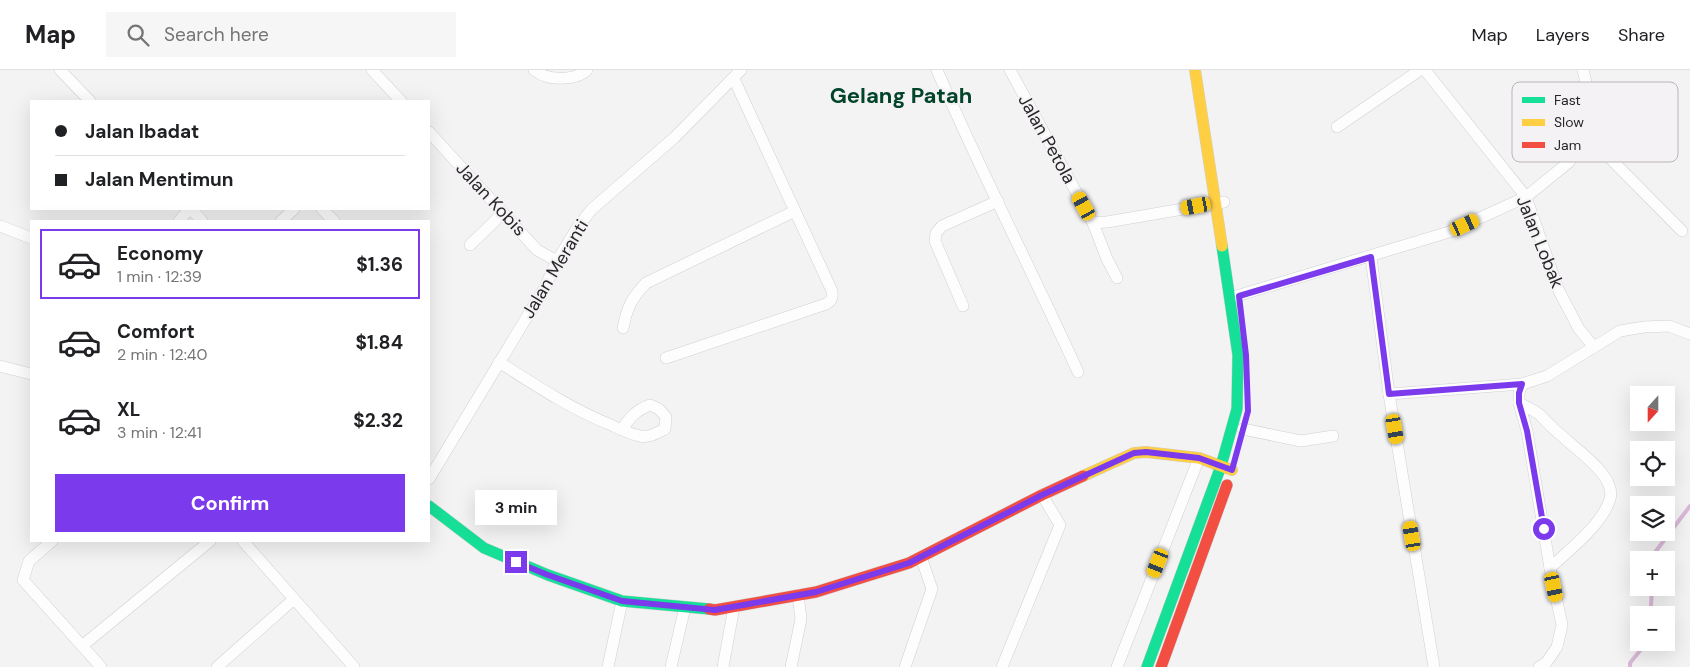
<!DOCTYPE html>
<html lang="en">
<head>
<meta charset="utf-8">
<style>
	body { margin:0; font-family:"DM Sans",sans-serif; background:#f6f6f6; color:#202124; height:100vh; display:flex; flex-direction:column; font-size:19px; white-space:nowrap }
	* { box-sizing:border-box; margin:0 }
	p { font-size:16px; color:#757577 }
	.icon { flex:none; width:28px; height:28px; fill:none; stroke:currentColor; stroke-width:2; stroke-linecap:round; stroke-linejoin:round }
	.map { position:relative; flex:1; overflow:hidden }
	.drawer { position:absolute; left:30px; top:150px; width:400px; height:322px; display:flex; flex-direction:column; background:#fff; border-radius:0px; box-shadow:0 5px 20px #0002 }
	.drawer>* { flex:none }
	.banner { position:absolute; left:30px; top:30px; width:400px; height:110px; border-radius:0px; box-shadow:0 5px 20px #0002; display:grid; align-content:center; height:110px; padding:0 25px; background:#fff }
	.needle { width:32px; rotate:201deg }
	.controls { position:absolute; left:1630px; top:316px; display:grid; gap:10px }
	.controls a { display:grid; place-items:center; width:45px; height:45px; border-radius:0px; background:#fff; box-shadow:0 5px 20px #0002; font-size:25px }
	.end { position:absolute; width:22px; height:22px; margin:-11px; border:6px solid #7c3aed; background:#fff; box-shadow:0 0 0 2px #fff }
	.from { border-radius:50% }
	.bubble { position:absolute; height:35px; border-radius:0px; background:#fff; box-shadow:0 5px 20px #0002; font-size:16px; font-weight:700; line-height:35px; text-align:center }
	.car { position:absolute; width:15px; height:30px; margin:-15px -8px; border-radius:6px; box-shadow:0 0 4px 1px #0007; background:linear-gradient(#f5c518 24%,#345 0 40%,#f5c518 0 76%,#345 0 86%,#f5c518 0) }
	.banner b { display:flex; align-items:center; gap:18px; height:48px; font-size:19px }
	.banner b+b { border-top:1px solid #e0e0e0 }
	.banner i { width:12px; height:12px; background:#202124 }
	ul { padding:9px 0 0; list-style:none }
	li { display:flex; align-items:center; gap:15px; height:70px; margin:0 10px 8px; padding:0 15px; border:2px solid transparent; border-radius:0px }
	li div { flex:1 }
	li b { display:block; font-size:19px }
	li em { font-style:normal; font-weight:700 }
	li.selected { border-color:#7c3aed }
	li>.icon { width:45px; height:45px; stroke-width:1.5 }
	.primary-button { display:flex; gap:10px; margin-top:auto; padding:10px 25px }
	.primary-button a { flex:1; height:58px; border-radius:0px; background:#7c3aed; color:#fff; font-size:20px; font-weight:700; line-height:58px; text-align:center }
	header { display:flex; align-items:center; gap:30px; box-sizing:border-box; height:70px; padding:0 25px; background:#fff; border-bottom:1px solid #e0e0e0 }
	header strong { font-size:24px }
	nav { display:flex; gap:28px; margin-inline-start:auto; font-size:18px }
	.search { width:350px; height:45px; background:#f6f6f6; display:flex; align-items:center; gap:12px; box-sizing:border-box; padding:0 18px; border-radius:0px; color:#757577; font-size:19px }
	.map>svg:first-child { display:block }
	.lines { fill:none; stroke-linecap:round; stroke-linejoin:round }
	.stream { stroke:#d9b9d7; stroke-width:4 }
	.street-casing { stroke:#d1d0d1; stroke-width:12 }
	.fast-casing { stroke:#d1d0d1; stroke-width:12 }
	.slow-casing { stroke:#d1d0d1; stroke-width:12 }
	.jam-casing { stroke:#d1d0d1; stroke-width:12 }
	.street { stroke:#fdfdfd; stroke-width:11 }
	.fast { stroke:#16e098; stroke-width:11 }
	.slow { stroke:#ffcf43; stroke-width:11 }
	.jam { stroke:#f24e42; stroke-width:11 }
	.route { stroke:#7c3aed; stroke-width:6 }
	.labels { text-anchor:middle; dominant-baseline:central; stroke-width:4; stroke-linejoin:round; paint-order:stroke }
	.street-label { font-size:18px; fill:#282728; stroke:#f5f2f5 }
	.district-label { font-size:22px; font-weight:bold; fill:#004529; stroke:#f5f2f5 }
	.key { fill:#f5f2f5; stroke:#b8b5b8; stroke-width:1 }
	.key-label { font-size:14px; fill:#282728 }
</style>
</head>
<body>
<header>
<strong>Map</strong>
<div class="search"><svg class="icon" aria-label="search" viewBox="0 0 24 24"><circle cx="10" cy="10" r="6"/><path d="M15 15l6 6"/></svg>Search here</div>
<nav><a>Map</a><a>Layers</a><a>Share</a></nav>
</header>
<div class="map">
<svg width="1690" height="597" viewBox="0 0 1690 597">
	<rect width="100%" height="100%" fill="#f4f3f4"/>
	<g class="lines">
		<!-- stream -->
		<g class="stream">
			<path d="M1655 490 1656 481 1690 436"/>
			<path d="M1652 518 1651 536 1654 545"/>
			<path d="M1630 597V593L1647 572"/>
		</g>
		<defs>
			<g id="street">
				<path d="M60 0 90 31"/>
				<path d="M372 0 401 31"/>
				<path d="M534 0C538 2 541 5 545 6 557 10 578 9 587 0"/>
				<path d="M937 0C981 102 1032 201 1078 302"/>
				<path d="M1010 0 1093 153 1107 189 1117 208"/>
				<path d="M1425 0 1526 127 1558 219 1579 259 1594 277"/>
				<path d="M1337 57 1420 0"/>
				<path d="M429 62 537 180 557 191"/>
				<path d="M1586 64 1682 161"/>
				<path d="M191 139 202 151"/>
				<path d="M322 139 334 151"/>
				<path d="M179 151 189 139"/>
				<path d="M281 151 294 139"/>
				<path d="M1093 153 1107 152 1224 132"/>
				<path d="M0 156 31 168"/>
				<path d="M470 175 503 143"/>
				<path d="M1371 187 1389 324 1434 597"/>
				<path d="M1230 228 1449 162 1526 127 1569 92 1586 64 1591 34 1583 0"/>
				<path d="M963 236 935 171 936 163 942 156 998 131"/>
				<path d="M623 258C627 237 632 228 646 213L795 141"/>
				<path d="M666 288 826 234C832 231 833 227 832 221L734 9"/>
				<path d="M499 292C535 315 571 339 611 355 620 359 630 364 640 366 649 368 657 363 665 359L666 347 659 339 650 335C636 340 629 348 622 360"/>
				<path d="M0 296 31 304"/>
				<path d="M1522 314 1519 323V333L1527 361 1550 498 1562 555 1557 577 1546 593 1539 597"/>
				<path d="M1389 324 1522 314 1547 306 1620 261 1644 257 1669 256 1690 264"/>
				<path d="M1519 333C1525 336 1533 340 1539 344 1546 351 1553 359 1561 365 1575 379 1617 406 1610 429 1602 455 1570 479 1550 498"/>
				<path d="M1243 359 1301 371 1333 366"/>
				<path d="M429 409 545 217 557 191 577 158 592 139 674 68 741 0"/>
				<path d="M52 471 29 491 23 510 101 597"/>
				<path d="M243 471 354 597"/>
				<path d="M82 576 210 471"/>
				<path d="M217 597 294 529"/>
				<path d="M608 597 622 531"/>
				<path d="M671 597 685 537"/>
				<path d="M723 597 734 537"/>
				<path d="M791 597 801 549 798 525"/>
				<path d="M905 597 932 519 921 487"/>
				<path d="M1002 597 1060 455 1042 425"/>
				<path d="M1117 597 1199 388"/>
			</g>
			<g id="fast">
				<path d="M429 436 484 478 548 505 622 531 709 539"/>
				<path d="M1147 597 1221 396 1237 339 1238 285 1222 176"/>
			</g>
			<g id="slow">
				<path d="M1195 0 1222 176"/>
				<path d="M1083 406 1134 383 1146 382 1199 388 1232 400"/>
			</g>
			<g id="jam">
				<path d="M709 539 715 540 816 522 909 493 1042 425 1083 406"/>
				<path d="M1161 597 1227 415"/>
			</g>
		</defs>
		<!-- street casing -->
		<use href="#street" class="street-casing"/>
		<!-- fast casing -->
		<use href="#fast" class="fast-casing"/>
		<!-- slow casing -->
		<use href="#slow" class="slow-casing"/>
		<!-- jam casing -->
		<use href="#jam" class="jam-casing"/>
		<!-- street -->
		<use href="#street" class="street"/>
		<!-- fast -->
		<use href="#fast" class="fast"/>
		<!-- slow -->
		<use href="#slow" class="slow"/>
		<!-- jam -->
		<use href="#jam" class="jam"/>
	</g>
	<g class="lines">
		<!-- route -->
		<path class="route" d="M516 492 548 505 622 531 715 540 816 522 909 493 1042 425 1134 383 1146 382 1199 388 1232 400 1248 341 1246 285 1239 226 1371 187 1389 324 1522 314 1519 323V333L1527 361 1544 459"/>
	</g>
	<g class="labels">
		<!-- street labels -->
		<g class="street-label">
			<text transform="translate(1047 69) rotate(61)">Jalan Petola</text>
			<text transform="translate(491 129) rotate(47)">Jalan Kobis</text>
			<text transform="translate(1540 172) rotate(68)">Jalan Lobak</text>
			<text transform="translate(555 199) rotate(-59)">Jalan Meranti</text>
		</g>
		<!-- district labels -->
		<g class="district-label">
			<text x="901" y="25">Gelang Patah</text>
		</g>
	</g>
	<!-- legend -->
	<rect x="1512" y="12" width="166" height="80" rx="8" class="key"/>
	<rect x="1522" y="27" width="23" height="6" fill="#16e098"/>
	<rect x="1522" y="49" width="23" height="7" fill="#ffcf43"/>
	<rect x="1522" y="72" width="23" height="6" fill="#f24e42"/>
	<g class="key-label">
		<text x="1554" y="35">Fast</text>
		<text x="1554" y="57">Slow</text>
		<text x="1554" y="80">Jam</text>
	</g>
</svg>
<div class="controls">
<a><svg class="needle" viewBox="-14 -14 28 28"><path d="M0-13l5 13h-10z" fill="#e53935"/><path d="M0 13l5-13h-10z" fill="#757577"/></svg></a>
<a><svg class="icon" aria-label="locate" viewBox="0 0 24 24"><circle cx="12" cy="12" r="6"/><path d="M12 2v4M12 18v4M2 12h4M18 12h4"/></svg></a>
<a><svg class="icon" aria-label="layers" viewBox="0 0 24 24"><path d="M12 4l9 5-9 5-9-5zM3 14l9 5 9-5"/></svg></a>
<a>+</a>
<a>−</a>
</div>
<i class="end from" style="left:1544px;top:459px"></i>
<i class="end" style="left:516px;top:492px"></i>
<div class="bubble" style="left:475px;top:420px;width:82px">3 min</div>
<i class="car" style="left:1084px;top:136px;rotate:331deg"></i>
<i class="car" style="left:1196px;top:136px;rotate:260deg"></i>
<i class="car" style="left:1465px;top:155px;rotate:65deg"></i>
<i class="car" style="left:1395px;top:359px;rotate:170deg"></i>
<i class="car" style="left:1412px;top:466px;rotate:350deg"></i>
<i class="car" style="left:1158px;top:493px;rotate:202deg"></i>
<i class="car" style="left:1554px;top:517px;rotate:168deg"></i>
<div class="banner">
<b><i class="from"></i>Jalan Ibadat</b>
<b><i></i>Jalan Mentimun</b>
</div>
<section class="drawer">
<ul>
<li class="selected"><svg class="icon" aria-label="car" viewBox="0 0 24 24"><path d="M5 17H2v-5l4-1 3-4h7l3 4 3 1v5h-3M9 17h6M6 11h13"/><circle cx="7" cy="17" r="2"/><circle cx="17" cy="17" r="2"/></svg><div><b>Economy</b><p>1 min · 12:39</p></div><em>$1.36</em></li>
<li><svg class="icon" aria-label="car" viewBox="0 0 24 24"><path d="M5 17H2v-5l4-1 3-4h7l3 4 3 1v5h-3M9 17h6M6 11h13"/><circle cx="7" cy="17" r="2"/><circle cx="17" cy="17" r="2"/></svg><div><b>Comfort</b><p>2 min · 12:40</p></div><em>$1.84</em></li>
<li><svg class="icon" aria-label="car" viewBox="0 0 24 24"><path d="M5 17H2v-5l4-1 3-4h7l3 4 3 1v5h-3M9 17h6M6 11h13"/><circle cx="7" cy="17" r="2"/><circle cx="17" cy="17" r="2"/></svg><div><b>XL</b><p>3 min · 12:41</p></div><em>$2.32</em></li>
</ul>
<div class="primary-button"><a>Confirm</a></div>
</section>
</div>
</body>
</html>
